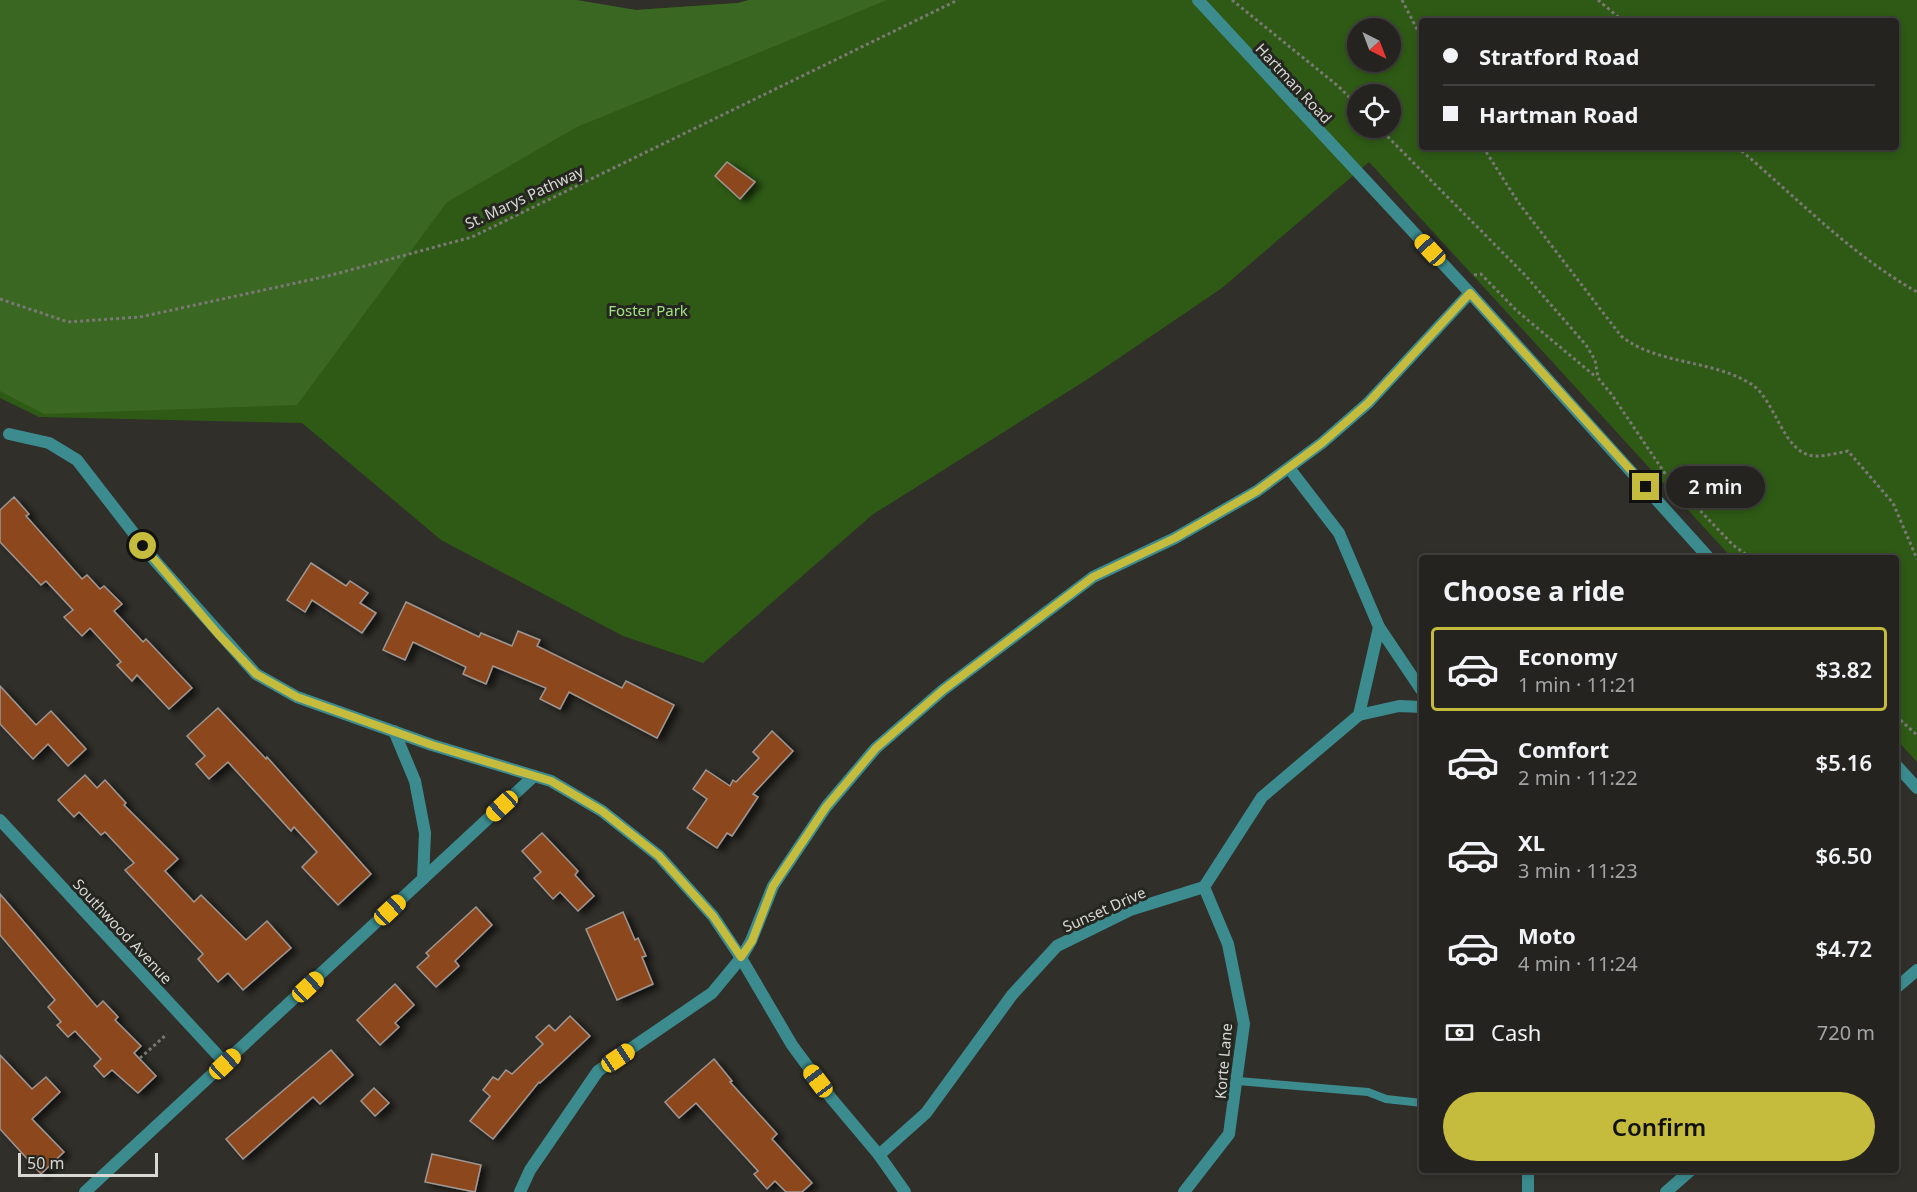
<!DOCTYPE html>
<html lang="en">
<head>
<meta charset="utf-8">
<style>
	body { margin:0; font-family:"Noto Sans",sans-serif; background:#302f2d; color:#f1f3f6; height:100vh; display:flex; flex-direction:column; font-size:22px; white-space:nowrap }
	* { box-sizing:border-box; margin:0 }
	p { font-size:20px; color:#a3a4a5 }
	.icon { flex:none; width:33px; height:33px; fill:none; stroke:currentColor; stroke-width:2; stroke-linecap:round; stroke-linejoin:round }
	.map { position:relative; flex:1; overflow:hidden }
	.panel { position:absolute; left:1419px; top:555px; width:480px; height:618px; display:flex; flex-direction:column; background:#242320; border-radius:6px; box-shadow:0 3px 9px #0003,0 0 0 2px #41403e }
	.panel>* { flex:none }
	.hud { position:absolute; left:1419px; top:18px; width:480px; height:132px; border-radius:6px; box-shadow:0 3px 9px #0003,0 0 0 2px #41403e; display:grid; align-content:center; height:132px; padding:0 24px; background:#242320 }
	.needle { width:39px; rotate:138deg }
	.controls { position:absolute; left:1347px; top:18px; display:grid; gap:12px }
	.controls a { display:grid; place-items:center; width:54px; height:54px; border-radius:50%; background:#242320; box-shadow:0 3px 9px #0003,0 0 0 2px #41403e; font-size:30px }
	.scale { position:absolute; left:18px; bottom:15px; width:140px; box-sizing:border-box; padding-left:6px; border:3px solid #d8d8d5; border-top:0; font-size:16px; line-height:21px; white-space:nowrap; color:#d8d8d5; -webkit-text-stroke:4px #262621; paint-order:stroke }
	.end { position:absolute; width:27px; height:27px; margin:-14px; border:8px solid #c5bc3d; background:#111; box-shadow:0 0 0 3px #111 }
	.from { border-radius:50% }
	.bubble { position:absolute; height:42px; border-radius:21px; background:#242320; box-shadow:0 3px 9px #0003,0 0 0 2px #41403e; font-size:20px; font-weight:600; line-height:42px; text-align:center }
	.car { position:absolute; width:18px; height:36px; margin:-18px -9px; border-radius:8px; box-shadow:0 0 4px 2px #0007; background:linear-gradient(#f5c518 24%,#345 0 40%,#f5c518 0 76%,#345 0 86%,#f5c518 0) }
	.hud b { display:flex; align-items:center; gap:21px; height:57px; font-size:22px }
	.hud b+b { border-top:2px solid #41403e }
	.hud i { width:15px; height:15px; background:#f1f3f6 }
	ul { padding:0; list-style:none }
	li { display:flex; align-items:center; gap:18px; height:84px; margin:0 12px 9px; padding:0 12px; border:3px solid transparent; border-radius:6px }
	li div { flex:1 }
	li b { display:block; font-size:22px }
	li em { font-style:normal; font-weight:600 }
	li.on { border-color:#c5bc3d }
	li>.icon { width:54px; height:54px; stroke-width:1.5 }
	h2 { padding:0 24px; font-size:27px; line-height:72px }
	.pay { display:flex; align-items:center; gap:15px; height:66px; padding:0 24px; font-size:22px }
	.pay p { margin-inline-start:auto }
	.button { display:flex; gap:12px; margin-top:auto; padding:12px 24px }
	.button a { flex:1; height:69px; border-radius:36px; background:#c5bc3d; color:#111; font-size:24px; font-weight:600; line-height:69px; text-align:center }
	.map>svg:first-child { display:block }
	.green { fill:#2e5a15; fill-rule:evenodd }
	.forest { fill:#3a6721 }
	.building { fill:#8d461a; stroke:#9e9794; stroke-width:1.5; filter:url(#shadow) }
	.lines { fill:none; stroke-linecap:round; stroke-linejoin:round }
	.path { stroke:#7a7975; stroke-width:3; stroke-dasharray:3 3; stroke-linecap:butt }
	.lane { stroke:#3c8c8f; stroke-width:8 }
	.street { stroke:#3c8c8f; stroke-width:12 }
	.route { stroke:#c5bc3d; stroke-width:8 }
	.labels { text-anchor:middle; dominant-baseline:central; stroke-width:6; stroke-linejoin:round; paint-order:stroke }
	.street-label { font-size:15px; fill:#d8d8d5; stroke:#262621 }
	.park-label { font-size:15px; fill:#a0e182; stroke:#262621 }
</style>
</head>
<body>
<div class="map">
<svg width="1917" height="1192" viewBox="0 0 1917 1192">
	<defs>
		<filter id="shadow"><feDropShadow dx="6" dy="3.5" stdDeviation="3" flood-color="#0009"/></filter>
	</defs>
	<rect width="100%" height="100%" fill="#302f2a"/>
	<!-- green -->
	<path class="green" d="M0 0H563L636 10 738 3 749 0H1917V762L1896 739V558H1732L1369 162 1222 288 1091 377 872 515 703 663 623 636 441 540 302 423 39 417 0 398ZM1422 21H1896V147H1422ZM1358 28H1390V62H1358ZM1358 94H1390V128H1358Z"/>
	<!-- forest -->
	<path class="forest" d="M0 0H577L636 10 738 3 749 0H887L577 127 447 202 297 405 44 414 0 391Z"/>
	<!-- building -->
	<g class="building">
		<path d="M727 162 755 182 740 199 715 176Z"/>
		<path d="M14 497 29 514 26 516 82 579 87 575 100 589 104 586 122 604 114 611 143 642 146 639 192 688 169 709 137 675 132 681 117 665 121 662 90 628 82 636 64 617 73 610 46 581 41 585 0 542V510Z"/>
		<path d="M311 563 346 586 350 581 368 593 360 603 376 613 362 633 312 600 305 612 287 600Z"/>
		<path d="M406 602 479 637 481 633 512 646 518 631 540 640 537 646 622 688 626 681 674 705 657 738 569 692 560 709 540 699 546 688 493 666 486 684 463 674 466 667 413 642 405 660 383 650Z"/>
		<path d="M0 686 36 725 51 711 86 749 68 766 48 744 33 759 0 724Z"/>
		<path d="M218 708 266 759 267 757 371 874 338 905 302 867 317 852 294 827 291 831 228 762 209 779 196 764 205 756 187 736Z"/>
		<path d="M772 731 793 751 753 794 758 797 732 836 727 833 717 848 687 828 707 799 693 789 706 770 730 786 733 780 736 782 759 758 753 752Z"/>
		<path d="M85 775 97 788 105 780 126 803 124 805 178 859 165 871 194 902 201 895 246 940 267 921 291 948 243 990 228 973 218 982 198 959 203 954 125 870 134 863 105 832 101 835 79 812 74 817 58 800Z"/>
		<path d="M542 833 578 871 575 875 594 896 578 911 560 892 553 899 534 878 541 872 522 851Z"/>
		<path d="M0 894 97 1007 103 1001 118 1017 115 1020 141 1046 134 1053 156 1076 138 1093 112 1070 104 1077 94 1066 101 1059 75 1031 68 1037 57 1025 61 1022 48 1007 55 1000 0 935Z"/>
		<path d="M476 907 492 925 455 961 459 966 436 987 417 967 429 956 426 953Z"/>
		<path d="M623 912 635 940 638 938 646 956 642 957 653 984 617 1000 586 929Z"/>
		<path d="M395 984 414 1005 395 1023 399 1027 380 1045 357 1020Z"/>
		<path d="M570 1016 590 1036 540 1083 539 1082 493 1139 470 1121 490 1096 483 1090 493 1077 498 1080 506 1070 512 1074 543 1044 536 1037 549 1025 555 1031Z"/>
		<path d="M331 1050 353 1075 320 1104 313 1097 243 1159 226 1139Z"/>
		<path d="M0 1055 32 1089 46 1077 60 1092 32 1119 64 1152 41 1174 0 1129Z"/>
		<path d="M714 1059 732 1081 730 1082 777 1134 772 1139 812 1183 802 1192H786L775 1181 767 1189 754 1174 758 1171 696 1103 679 1118 665 1102Z"/>
		<path d="M374 1088 389 1103 375 1116 361 1101Z"/>
		<path d="M432 1154 481 1165 475 1192 425 1182Z"/>
	</g>
	<g class="lines">
		<!-- path -->
		<g class="path">
			<path d="M1232 0 1338 86 1358 106"/>
			<path d="M1402 0 1422 39"/>
			<path d="M1598 0 1623 21"/>
			<path d="M1379 128 1525 275 1586 345 1595 360 1598 378 1612 395 1666 475 1733 545 1751 558"/>
			<path d="M1483 147 1518 202 1621 336C1657 365 1711 359 1751 384 1776 399 1783 456 1816 456 1826 456 1838 453 1848 451L1893 503 1917 559"/>
			<path d="M1737 147C1796 197 1850 254 1917 292"/>
			<path d="M1474 275 1481 274 1517 311 1596 377"/>
			<path d="M0 299 68 322 140 317 328 276 472 237 958 0"/>
			<path d="M1896 716 1917 735"/>
			<path d="M140 1058 167 1034"/>
		</g>
		<!-- lane -->
		<path class="lane" d="M1238 1081 1368 1092 1386 1099 1422 1103"/>
		<!-- street -->
		<g class="street">
			<path d="M1198 0 1470 293 1709 558"/>
			<path d="M9 434 49 443 77 460 156 562 256 674 297 697 432 745 551 781 602 811 659 856 713 916 741 958 792 1045 831 1098 879 1155 905 1192"/>
			<path d="M1289 468 1339 533 1379 627 1422 691"/>
			<path d="M1359 715 1399 706 1422 707"/>
			<path d="M394 731 415 781 425 833 423 879"/>
			<path d="M1896 765 1917 788"/>
			<path d="M0 820 225 1063"/>
			<path d="M1896 988 1917 970"/>
			<path d="M879 1155 926 1113 1012 995 1057 946 1130 910 1204 887 1262 797 1359 715 1379 627"/>
			<path d="M1528 1170V1192"/>
			<path d="M85 1192 534 776"/>
			<path d="M520 1192 530 1170 598 1071 712 993 741 958 751 941 773 886 826 807 876 748 943 690 1093 577 1175 538 1257 491 1322 443 1368 403 1470 293"/>
			<path d="M1184 1192 1229 1134 1244 1024 1228 944 1204 887"/>
			<path d="M1666 1192 1691 1170"/>
		</g>
	</g>
	<g class="lines">
		<!-- route -->
		<path class="route" d="M143 546 218 634 256 674 297 697 432 745 551 781 602 811 659 856 713 916 741 957 752 941 773 886 826 807 876 748 943 690 1093 577 1175 538 1257 491 1322 443 1368 403 1470 293 1646 487"/>
	</g>
	<g class="labels">
		<!-- street labels -->
		<g class="street-label">
			<text transform="translate(1294 83) rotate(47)">Hartman Road</text>
			<text transform="translate(524 197) rotate(-25)">St. Marys Pathway</text>
			<text transform="translate(1104 909) rotate(-24)">Sunset Drive</text>
			<text transform="translate(123 931) rotate(47)">Southwood Avenue</text>
			<text transform="translate(1223 1061) rotate(-85)">Korte Lane</text>
		</g>
		<!-- park labels -->
		<g class="park-label">
			<text x="648" y="310">Foster Park</text>
		</g>
	</g>
</svg>
<div class="controls">
<a><svg class="needle" viewBox="-14 -14 28 28"><path d="M0-13l5 13h-10z" fill="#e53935"/><path d="M0 13l5-13h-10z" fill="#a3a4a5"/></svg></a>
<a><svg class="icon" aria-label="locate" viewBox="0 0 24 24"><circle cx="12" cy="12" r="6"/><path d="M12 2v4M12 18v4M2 12h4M18 12h4"/></svg></a>
</div>
<div class="scale">50 m</div>
<i class="end from" style="left:143px;top:546px"></i>
<i class="end" style="left:1646px;top:487px"></i>
<div class="bubble" style="left:1666px;top:466px;width:99px">2 min</div>
<i class="car" style="left:1430px;top:250px;rotate:317deg"></i>
<i class="car" style="left:502px;top:806px;rotate:227deg"></i>
<i class="car" style="left:390px;top:910px;rotate:47deg"></i>
<i class="car" style="left:308px;top:987px;rotate:47deg"></i>
<i class="car" style="left:618px;top:1058px;rotate:56deg"></i>
<i class="car" style="left:225px;top:1064px;rotate:47deg"></i>
<i class="car" style="left:818px;top:1081px;rotate:323deg"></i>
<div class="hud">
<b><i class="from"></i>Stratford Road</b>
<b><i></i>Hartman Road</b>
</div>
<section class="panel">
<h2>Choose a ride</h2>
<ul>
<li class="on"><svg class="icon" aria-label="car" viewBox="0 0 24 24"><path d="M5 17H2v-5l4-1 3-4h7l3 4 3 1v5h-3M9 17h6M6 11h13"/><circle cx="7" cy="17" r="2"/><circle cx="17" cy="17" r="2"/></svg><div><b>Economy</b><p>1 min · 11:21</p></div><em>$3.82</em></li>
<li><svg class="icon" aria-label="car" viewBox="0 0 24 24"><path d="M5 17H2v-5l4-1 3-4h7l3 4 3 1v5h-3M9 17h6M6 11h13"/><circle cx="7" cy="17" r="2"/><circle cx="17" cy="17" r="2"/></svg><div><b>Comfort</b><p>2 min · 11:22</p></div><em>$5.16</em></li>
<li><svg class="icon" aria-label="car" viewBox="0 0 24 24"><path d="M5 17H2v-5l4-1 3-4h7l3 4 3 1v5h-3M9 17h6M6 11h13"/><circle cx="7" cy="17" r="2"/><circle cx="17" cy="17" r="2"/></svg><div><b>XL</b><p>3 min · 11:23</p></div><em>$6.50</em></li>
<li><svg class="icon" aria-label="car" viewBox="0 0 24 24"><path d="M5 17H2v-5l4-1 3-4h7l3 4 3 1v5h-3M9 17h6M6 11h13"/><circle cx="7" cy="17" r="2"/><circle cx="17" cy="17" r="2"/></svg><div><b>Moto</b><p>4 min · 11:24</p></div><em>$4.72</em></li>
</ul>
<div class="pay"><svg class="icon" aria-label="cash" viewBox="0 0 24 24"><path d="M3 7h18v10H3z"/><circle cx="12" cy="12" r="2"/></svg>Cash<p>720 m</p></div>
<div class="button"><a>Confirm</a></div>
</section>
</div>
</body>
</html>
